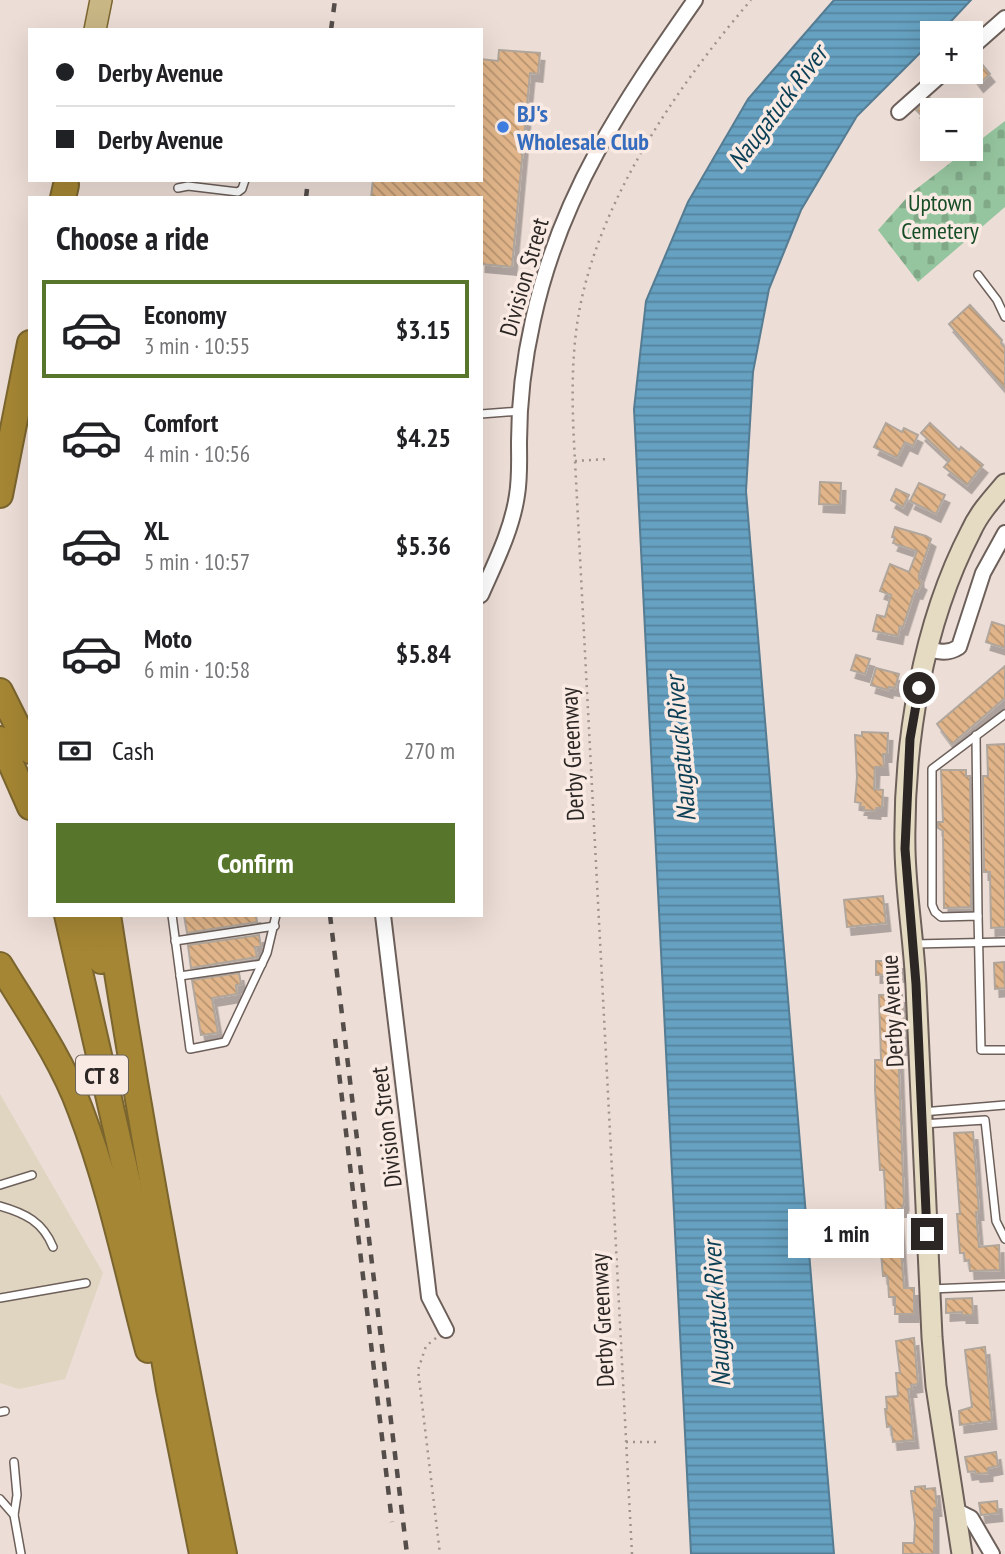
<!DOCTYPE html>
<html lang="en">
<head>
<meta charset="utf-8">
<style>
	body { margin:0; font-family:"PT Sans Narrow",sans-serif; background:#f2f2f2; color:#202124; height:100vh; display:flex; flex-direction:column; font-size:26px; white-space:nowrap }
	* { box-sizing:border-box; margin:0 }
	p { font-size:23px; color:#757577 }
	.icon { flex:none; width:38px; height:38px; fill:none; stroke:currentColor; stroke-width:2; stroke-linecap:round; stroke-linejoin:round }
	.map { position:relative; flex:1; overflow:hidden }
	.details { position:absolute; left:28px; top:196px; width:455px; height:721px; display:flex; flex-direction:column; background:#fff; border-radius:0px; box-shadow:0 7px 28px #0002 }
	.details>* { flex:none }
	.banner { position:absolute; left:28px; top:28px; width:455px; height:154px; border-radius:0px; box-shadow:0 7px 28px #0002; display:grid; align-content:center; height:154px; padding:0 28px; background:#fff }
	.tools { position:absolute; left:920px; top:21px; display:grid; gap:14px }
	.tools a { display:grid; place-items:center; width:63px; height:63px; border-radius:0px; background:#fff; box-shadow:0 7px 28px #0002; font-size:35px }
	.end { position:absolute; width:32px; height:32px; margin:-16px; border:9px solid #2c2724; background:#fff; box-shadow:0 0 0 4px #fff }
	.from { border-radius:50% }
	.bubble { position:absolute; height:49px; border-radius:0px; background:#fff; box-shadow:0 7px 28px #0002; font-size:23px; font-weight:600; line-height:49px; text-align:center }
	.banner b { display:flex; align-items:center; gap:24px; height:66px; font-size:26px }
	.banner b+b { border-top:2px solid #e0e0e0 }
	.banner i { width:18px; height:18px; background:#202124 }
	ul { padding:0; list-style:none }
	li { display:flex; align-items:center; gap:21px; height:98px; margin:0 14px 10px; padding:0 14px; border:4px solid transparent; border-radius:0px }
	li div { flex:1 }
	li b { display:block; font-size:26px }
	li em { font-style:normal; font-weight:600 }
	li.current { border-color:#57762c }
	li>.icon { width:63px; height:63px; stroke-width:1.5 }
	h2 { padding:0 28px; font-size:32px; line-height:84px }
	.pay { display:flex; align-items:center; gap:18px; height:77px; padding:0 28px; font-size:26px }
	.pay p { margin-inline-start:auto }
	.primary-button { display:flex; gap:14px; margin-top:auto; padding:14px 28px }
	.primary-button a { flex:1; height:80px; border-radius:0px; background:#57762c; color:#fff; font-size:28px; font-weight:600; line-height:80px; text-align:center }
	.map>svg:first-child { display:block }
	.industrial { fill:#e0d5c1 }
	.cemetery { fill:url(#cemetery-stones) }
	.water { fill:url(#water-rules); stroke:#557c92; stroke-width:2 }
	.building { fill:url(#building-back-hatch); stroke:#b0a69c; stroke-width:2; filter:url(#shadow) }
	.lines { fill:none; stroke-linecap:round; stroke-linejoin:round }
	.lane-casing { stroke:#6d605a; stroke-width:10 }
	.street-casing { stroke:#6d605a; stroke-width:18 }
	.secondary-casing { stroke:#6d605a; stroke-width:23 }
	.primary-casing { stroke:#7b652e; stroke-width:24 }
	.highway-casing { stroke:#7b652e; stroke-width:28 }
	.path { stroke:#9e938d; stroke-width:2.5; stroke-dasharray:2 5; stroke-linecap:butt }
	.lane { stroke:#fff; stroke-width:7 }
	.street { stroke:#fff; stroke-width:14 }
	.secondary { stroke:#e4dbc2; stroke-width:19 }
	.primary { stroke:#c9b685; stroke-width:21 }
	.highway { stroke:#a58634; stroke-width:24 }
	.rail { stroke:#544d49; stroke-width:4.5; stroke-dasharray:9 9; stroke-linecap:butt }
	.route { stroke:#2c2724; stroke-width:9 }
	.shop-dot { fill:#3f7fe0; stroke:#f9eae3; stroke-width:2.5 }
	.labels { text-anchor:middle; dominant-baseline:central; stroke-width:7; stroke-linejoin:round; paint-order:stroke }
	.shield { fill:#f9eae3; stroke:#6a625d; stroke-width:2 }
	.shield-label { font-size:23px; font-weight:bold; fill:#2c2724 }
	.shop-label { font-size:24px; font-weight:bold; fill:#366cbe; stroke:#f9eae3; text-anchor:start }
	.park-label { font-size:24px; fill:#164d26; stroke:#f9eae3 }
	.street-label { font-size:24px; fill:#2c2724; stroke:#f9eae3 }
	.water-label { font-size:26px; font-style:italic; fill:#0b3f55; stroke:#f9eae3 }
</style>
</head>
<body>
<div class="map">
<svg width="1005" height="1554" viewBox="0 0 1005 1554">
	<defs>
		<pattern id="cemetery-stones" width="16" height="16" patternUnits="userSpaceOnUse" patternTransform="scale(1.75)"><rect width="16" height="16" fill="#95c59e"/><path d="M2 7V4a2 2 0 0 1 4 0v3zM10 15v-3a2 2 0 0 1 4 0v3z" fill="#81a988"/></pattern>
		<pattern id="water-rules" width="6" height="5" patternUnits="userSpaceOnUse" patternTransform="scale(1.75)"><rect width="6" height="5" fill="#66a1c1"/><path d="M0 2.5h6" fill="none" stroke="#54839d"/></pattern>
		<pattern id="building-back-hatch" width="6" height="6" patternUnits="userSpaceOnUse" patternTransform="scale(1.75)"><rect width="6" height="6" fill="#e1b589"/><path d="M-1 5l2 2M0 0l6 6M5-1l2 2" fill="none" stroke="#b79370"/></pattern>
		<filter id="shadow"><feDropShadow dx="4.5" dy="8" stdDeviation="0" flood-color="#0004"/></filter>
	</defs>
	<rect width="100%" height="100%" fill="#ecddd6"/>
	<!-- industrial -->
	<path class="industrial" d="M0 1094 103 1273 65 1379 19 1389 0 1383Z"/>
	<!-- cemetery -->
	<path class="cemetery" d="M1005 121V207L918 282 878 230 911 193Z"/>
	<!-- water -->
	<path class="water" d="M834 0H971L940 33H933V40L857 116 801 210 769 289 753 372 746 491 834 1554H691L634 409 646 301 688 202 748 99Z"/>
	<!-- building -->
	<g class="building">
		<path d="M499 50 540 53 538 74 530 73 512 267 481 264V198H371L373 180H481V59L498 61Z"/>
		<path d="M981 63 990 74 979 84 970 72Z"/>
		<path d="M930 98 942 110H933V127L916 110Z"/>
		<path d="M970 305 1002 340 1001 343 1005 348V389L949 324Z"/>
		<path d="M886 423 902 432 904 428 918 435 913 446 905 442 897 458 874 447Z"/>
		<path d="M930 423 959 450 961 447 983 465 967 485 944 467 950 460 921 433Z"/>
		<path d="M820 482 841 483 840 505 819 504Z"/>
		<path d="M919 483 945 495 936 514 910 501Z"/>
		<path d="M896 489 909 495 903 507 891 500Z"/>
		<path d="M895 527 926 536 931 539 919 575V580L922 582 918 591 915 590 903 627 900 626 898 636 873 631 877 615 885 617 891 595 880 591 890 564 909 572 917 551 893 543 895 538 892 537Z"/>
		<path d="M992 622 1005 626V648L986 642Z"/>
		<path d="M856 655 870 659 865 674 851 670Z"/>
		<path d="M1005 666V698L952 744 937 724Z"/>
		<path d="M876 668 899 674 895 688 889 687 888 690 871 685Z"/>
		<path d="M862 732 888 733 887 754H883L884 767H875L874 789 883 790 882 808H876V811L864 810V807H860L861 803 855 802 857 777 855 735 862 736Z"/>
		<path d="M1005 744V927L991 928 990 872H984L983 776H988L987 745Z"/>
		<path d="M941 770H966V776H970L971 907 944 908 943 831 938 828V822H943Z"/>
		<path d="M883 896 886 923 847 927 844 900Z"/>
		<path d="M184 915H256L257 922 187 933Z"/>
		<path d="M259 935 261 947H255L257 957 191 968 188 945Z"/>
		<path d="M876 961H899V974L876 975Z"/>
		<path d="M1004 962 1005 988 995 989 994 963Z"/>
		<path d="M239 973 241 984 236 985 237 994 212 998 218 1033 201 1035 192 980Z"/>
		<path d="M879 995H902L905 1047H898L904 1202 902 1209H898L904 1288H914V1314H895V1297H889L888 1280 887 1276H883L879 1229H887L884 1170H880L875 1089V1060H881Z"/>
		<path d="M973 1132 979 1212H976L979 1247 999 1245 1000 1270 970 1271 969 1260 965 1261 964 1253H960L957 1214H960L954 1133Z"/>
		<path d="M972 1298 973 1315H962V1312L946 1313V1299Z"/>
		<path d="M914 1338 918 1384 911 1385 912 1389H908L914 1440 893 1442 891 1426 887 1427 885 1409H887L886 1397 898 1396 896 1373H900L896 1341Z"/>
		<path d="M985 1347 992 1421 960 1425 959 1411 972 1407 965 1350Z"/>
		<path d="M996 1452 998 1466 988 1468V1473L976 1474 975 1471 968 1472 965 1457Z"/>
		<path d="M925 1486V1489L935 1488 937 1508H934V1554H903V1543H914L915 1523 911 1491H915V1487Z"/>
		<path d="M997 1501 998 1513 981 1515 979 1503Z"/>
	</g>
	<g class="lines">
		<defs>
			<g id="lane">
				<path d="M178 188 188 186 238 192 242 189 245 180"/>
				<path d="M978 275 997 300 1005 317"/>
				<path d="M481 414 520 411"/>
				<path d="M1005 714 932 769V905L935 912 941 917 978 916 981 1050H1005"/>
				<path d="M976 735 978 916"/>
				<path d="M172 915 190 1049 225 1042 267 953 276 915"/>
				<path d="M175 941 275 926"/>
				<path d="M914 944 1005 942"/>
				<path d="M180 976 262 964"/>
				<path d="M922 1112 1005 1105"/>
				<path d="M922 1124 985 1120 996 1221 1005 1239"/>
				<path d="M0 1185 32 1175"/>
				<path d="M0 1206C25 1213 43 1222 53 1247"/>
				<path d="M930 1289 1005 1286"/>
				<path d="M0 1298 86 1283"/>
				<path d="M0 1412 5 1411"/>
				<path d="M14 1462 17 1495 14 1515 21 1554"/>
				<path d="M0 1499 14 1515"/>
			</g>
			<g id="street">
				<path d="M971 48 1005 18"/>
				<path d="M899 112 944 72"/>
				<path d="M481 595C495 563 512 530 517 495 520 477 519 460 519 442 519 401 524 360 533 320 560 195 623 103 695 0"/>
				<path d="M928 649C940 652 948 654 959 647L983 573 1005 533"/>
				<path d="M383 915 429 1297 446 1330"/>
				<path d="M957 1511 971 1518 992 1554"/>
			</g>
			<path id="secondary" d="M962 1554 936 1386 932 1337C926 1221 922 1104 916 987 914 941 906 896 905 850 903 745 922 625 971 531 979 513 993 498 1005 484"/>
			<path id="primary" d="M95 30 101 0"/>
			<g id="highway">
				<path d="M63 198 66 185"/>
				<path d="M0 495 30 343"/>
				<path d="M0 691 30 751"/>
				<path d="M0 739 30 807"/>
				<path d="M67 915 152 1287 169 1389 202 1554"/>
				<path d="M88 915 101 961"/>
				<path d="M108 915C141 1129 180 1342 224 1554"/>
				<path d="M0 965C28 1011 61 1058 80 1109 110 1187 127 1270 148 1350"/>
			</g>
		</defs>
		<!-- lane casing -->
		<use href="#lane" class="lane-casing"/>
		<!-- street casing -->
		<use href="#street" class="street-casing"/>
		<!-- secondary casing -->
		<use href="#secondary" class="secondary-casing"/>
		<!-- primary casing -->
		<use href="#primary" class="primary-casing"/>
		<!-- highway casing -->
		<use href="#highway" class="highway-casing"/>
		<!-- path -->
		<g class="path">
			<path d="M575 461 608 459"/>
			<path d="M436 1338 426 1346 418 1370 440 1554"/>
			<path d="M626 1442H659"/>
			<path d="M632 1554 575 461C572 409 570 354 581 302 604 193 679 84 751 0"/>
		</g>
		<!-- lane -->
		<use href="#lane" class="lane"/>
		<!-- street -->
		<use href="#street" class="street"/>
		<!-- secondary -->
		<use href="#secondary" class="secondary"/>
		<!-- primary -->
		<use href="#primary" class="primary"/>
		<!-- highway -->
		<use href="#highway" class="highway"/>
		<!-- rail -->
		<g class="rail">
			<path d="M331 30 335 0"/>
			<path d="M306 198 308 180"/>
			<path d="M330 915 407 1554"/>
			<path d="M335 1039 392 1522"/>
		</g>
	</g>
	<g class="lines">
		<!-- route -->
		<path class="route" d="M919 688 910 739 905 849 916 984 927 1234"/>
	</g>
	<!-- markers -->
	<circle class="shop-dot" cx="503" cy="127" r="7"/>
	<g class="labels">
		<!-- shield labels -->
		<rect class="shield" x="76" y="1055.5" width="52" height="39" rx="5"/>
		<g class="shield-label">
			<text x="102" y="1075">CT 8</text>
		</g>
		<!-- shop labels -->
		<g class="shop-label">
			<text x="517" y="113">BJ's<tspan x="517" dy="28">Wholesale Club</tspan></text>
		</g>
		<!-- park labels -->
		<g class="park-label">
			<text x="940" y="202">Uptown<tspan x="940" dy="28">Cemetery</tspan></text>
		</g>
		<!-- street labels -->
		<g class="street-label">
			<text transform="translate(524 277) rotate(-74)">Division Street</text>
			<text transform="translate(572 754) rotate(-93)">Derby Greenway</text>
			<text transform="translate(892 1011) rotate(-93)">Derby Avenue</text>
			<text transform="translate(386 1127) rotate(-97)">Division Street</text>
			<text transform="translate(602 1320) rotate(-93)">Derby Greenway</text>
		</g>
		<!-- water labels -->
		<g class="water-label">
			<text transform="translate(777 107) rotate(-53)">Naugatuck River</text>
			<text transform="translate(680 749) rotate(-95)">Naugatuck River</text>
			<text transform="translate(716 1314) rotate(-94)">Naugatuck River</text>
		</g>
	</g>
</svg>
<div class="tools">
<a>+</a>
<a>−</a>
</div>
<i class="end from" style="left:919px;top:688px"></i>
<i class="end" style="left:927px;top:1234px"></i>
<div class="bubble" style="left:788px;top:1209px;width:116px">1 min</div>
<div class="banner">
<b><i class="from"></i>Derby Avenue</b>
<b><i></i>Derby Avenue</b>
</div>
<section class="details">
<h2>Choose a ride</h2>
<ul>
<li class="current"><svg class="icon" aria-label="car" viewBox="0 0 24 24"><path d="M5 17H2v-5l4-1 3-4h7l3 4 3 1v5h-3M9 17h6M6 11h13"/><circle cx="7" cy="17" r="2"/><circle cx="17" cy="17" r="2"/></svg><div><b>Economy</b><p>3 min · 10:55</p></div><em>$3.15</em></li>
<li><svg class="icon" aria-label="car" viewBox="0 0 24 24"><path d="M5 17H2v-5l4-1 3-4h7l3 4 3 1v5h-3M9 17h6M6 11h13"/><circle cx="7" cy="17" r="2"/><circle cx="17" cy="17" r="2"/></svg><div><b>Comfort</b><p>4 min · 10:56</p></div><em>$4.25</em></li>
<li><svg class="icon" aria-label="car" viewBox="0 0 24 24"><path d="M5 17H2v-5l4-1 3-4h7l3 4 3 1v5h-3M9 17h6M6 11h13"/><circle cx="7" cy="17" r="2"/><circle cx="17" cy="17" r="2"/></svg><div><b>XL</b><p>5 min · 10:57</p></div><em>$5.36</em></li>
<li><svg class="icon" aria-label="car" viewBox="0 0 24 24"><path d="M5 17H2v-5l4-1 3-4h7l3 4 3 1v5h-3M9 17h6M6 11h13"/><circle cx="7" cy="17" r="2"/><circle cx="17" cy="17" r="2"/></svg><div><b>Moto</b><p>6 min · 10:58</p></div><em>$5.84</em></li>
</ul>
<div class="pay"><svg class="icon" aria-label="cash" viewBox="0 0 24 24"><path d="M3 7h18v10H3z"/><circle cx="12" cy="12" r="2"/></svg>Cash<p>270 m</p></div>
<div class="primary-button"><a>Confirm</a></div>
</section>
</div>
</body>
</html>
